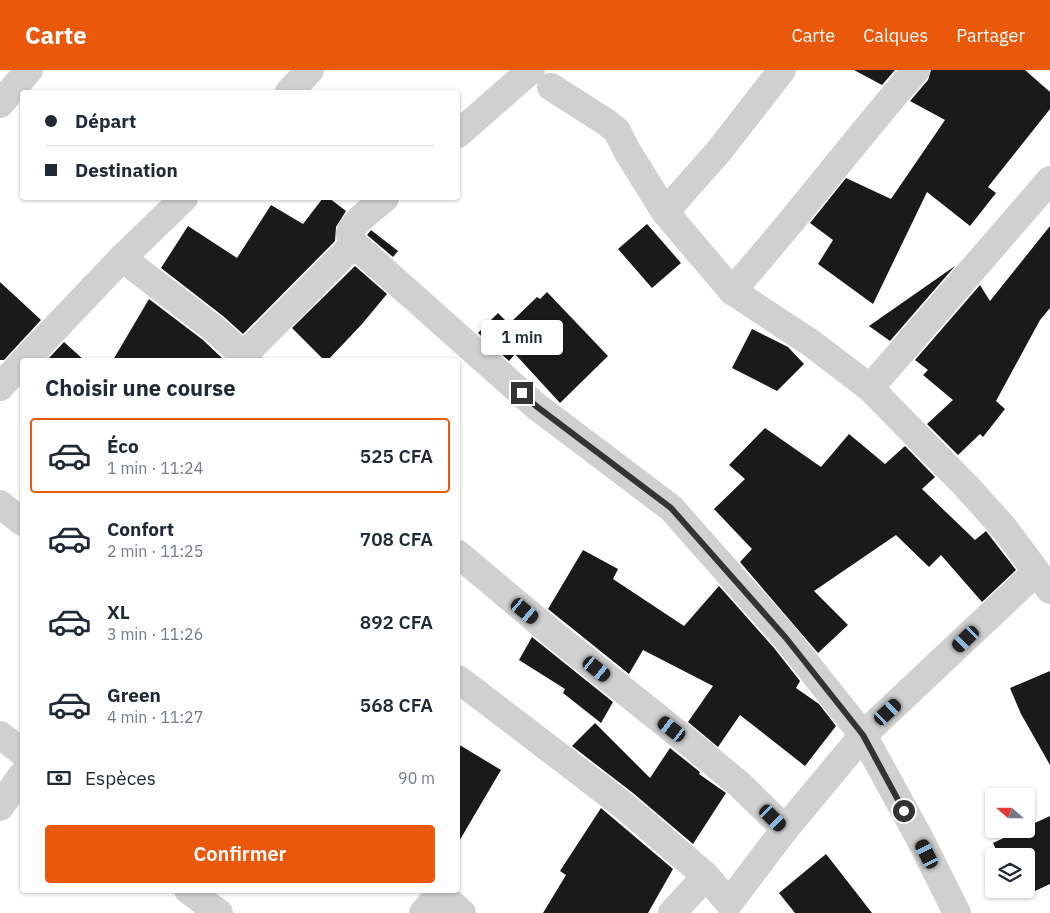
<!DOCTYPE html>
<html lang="fr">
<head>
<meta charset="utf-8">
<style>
	body { margin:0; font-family:"IBM Plex Sans",sans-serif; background:#f6f6f7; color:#1f2937; height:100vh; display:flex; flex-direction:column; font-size:19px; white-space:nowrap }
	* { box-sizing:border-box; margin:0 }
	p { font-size:16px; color:#747a83 }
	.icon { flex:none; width:28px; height:28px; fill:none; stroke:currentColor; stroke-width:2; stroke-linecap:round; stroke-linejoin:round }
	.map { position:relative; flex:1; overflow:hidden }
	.side { position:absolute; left:20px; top:288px; width:440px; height:535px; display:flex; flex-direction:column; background:#fff; border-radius:5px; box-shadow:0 1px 4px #0004 }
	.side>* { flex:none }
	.hud { position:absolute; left:20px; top:20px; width:440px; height:110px; border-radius:5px; box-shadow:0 1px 4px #0004; display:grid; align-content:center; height:110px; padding:0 25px; background:#fff }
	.needle { width:32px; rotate:291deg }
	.tools { position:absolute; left:985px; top:718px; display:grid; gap:10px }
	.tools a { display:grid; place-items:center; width:50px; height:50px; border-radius:5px; background:#fff; box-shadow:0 1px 4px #0004; font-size:25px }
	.end { position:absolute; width:22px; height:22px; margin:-11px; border:6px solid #333; background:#fff; box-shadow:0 0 0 2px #fff }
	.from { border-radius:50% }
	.bubble { position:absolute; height:35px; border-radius:5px; background:#fff; box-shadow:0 1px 4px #0004; font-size:16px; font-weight:600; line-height:35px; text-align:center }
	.car { position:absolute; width:15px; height:30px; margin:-15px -8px; border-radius:6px; box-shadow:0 0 4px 1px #0007; background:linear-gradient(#222 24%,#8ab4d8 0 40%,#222 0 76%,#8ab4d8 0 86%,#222 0) }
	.hud b { display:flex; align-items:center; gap:18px; height:48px; font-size:19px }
	.hud b+b { border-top:1px solid #e0e1e3 }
	.hud i { width:12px; height:12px; background:#1f2937 }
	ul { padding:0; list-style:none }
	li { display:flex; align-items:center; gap:15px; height:75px; margin:0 10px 8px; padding:0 15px; border:2px solid transparent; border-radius:5px }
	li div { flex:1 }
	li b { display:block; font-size:19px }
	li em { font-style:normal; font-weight:600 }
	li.selected { border-color:#ea580c }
	li>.icon { width:45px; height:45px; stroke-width:1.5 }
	h2 { padding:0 25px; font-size:22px; line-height:60px }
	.pay { display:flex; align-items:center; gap:12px; height:55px; padding:0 25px; font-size:19px }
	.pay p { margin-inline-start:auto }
	.action { display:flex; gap:10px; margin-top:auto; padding:10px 25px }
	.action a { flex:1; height:58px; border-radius:5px; background:#ea580c; color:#fff; font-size:20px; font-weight:600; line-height:58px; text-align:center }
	header { display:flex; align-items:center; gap:30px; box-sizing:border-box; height:70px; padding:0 25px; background:#ea580c; color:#fff }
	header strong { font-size:24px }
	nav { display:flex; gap:28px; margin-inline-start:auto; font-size:18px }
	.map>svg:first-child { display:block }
	.building { fill:#1a1a1a }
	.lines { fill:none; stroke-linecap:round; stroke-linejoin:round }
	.minor { stroke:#d0d0d0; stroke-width:28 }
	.route { stroke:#333; stroke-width:6 }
</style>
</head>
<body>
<header>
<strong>Carte</strong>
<nav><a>Carte</a><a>Calques</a><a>Partager</a></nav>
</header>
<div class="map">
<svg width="1050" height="843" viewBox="0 0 1050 843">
	<rect width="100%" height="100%" fill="#fff"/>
	<!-- building -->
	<g class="building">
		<path d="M854 0H895L882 15Z"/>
		<path d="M931 0H1025L1050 22V39L988 117 996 123 970 156 927 122 873 234 818 194 833 170 810 153 846 108 891 129 945 50 910 31 928 10Z"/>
		<path d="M323 128H329L346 141 336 157 335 171 243 264 223 246 161 198 188 156 237 188 271 135 303 154Z"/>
		<path d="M647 154 681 193 652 218 618 179Z"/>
		<path d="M1050 156V238L1040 250 996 331 1005 339 983 367 980 364 958 385 927 354 953 330 923 305 928 300 915 290 980 215 990 231Z"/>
		<path d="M371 160 398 181 393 187 367 165Z"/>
		<path d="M355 196 387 224 362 254 328 290H324L292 258Z"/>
		<path d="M955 196 890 271 869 256Z"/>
		<path d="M0 212 41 250 4 290H0Z"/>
		<path d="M547 222 608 286 560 333 515 284 509 291 478 263 498 243 509 254 537 227 540 229Z"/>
		<path d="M149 229 203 270 224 290H113Z"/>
		<path d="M752 259 788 277 804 294 777 321 732 298Z"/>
		<path d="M64 272 84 290H47Z"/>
		<path d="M765 358 821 397 849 364 885 394 905 376 935 407 922 419 975 470 986 461 1016 500 982 532 941 485 929 497 896 465 814 521 848 555 818 583 740 492 752 479 714 439 745 409 729 395Z"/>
		<path d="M583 480 618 499 613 509 684 556 719 516 774 578 800 611 796 618 819 634 836 656 805 696 740 645 718 677 688 652 713 616 643 580 629 604 548 539Z"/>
		<path d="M532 567 613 632 601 653 563 623 565 619 519 590Z"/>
		<path d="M1050 601V695L1021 644 1010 618Z"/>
		<path d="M595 653 650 708 670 678 700 702 699 704 726 723 693 774 633 723 572 676Z"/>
		<path d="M458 674 501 700 458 773Z"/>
		<path d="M601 738 673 799 648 843H543L566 805 560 801Z"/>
		<path d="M1050 746V814L1020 828 1016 819H1026V786H999L993 773 1023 759H1026V757Z"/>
		<path d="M826 784 844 807 872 843H795L779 823Z"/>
	</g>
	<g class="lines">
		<!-- minor -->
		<g class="minor">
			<path d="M551 17 606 52 617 61 627 81 665 142 732 221 811 273 870 318 967 417 1004 458 1050 520"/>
			<path d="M289 22 310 0"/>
			<path d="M0 34 29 0"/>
			<path d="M458 64 531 0"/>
			<path d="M385 128C377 135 352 153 350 163 350 167 352 171 354 174L536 336 671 438 786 568 863 665 920 769 957 843"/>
			<path d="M665 142 719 81 782 0"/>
			<path d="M122 188 213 258 249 290"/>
			<path d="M732 221C796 149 853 72 916 0"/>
			<path d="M25 290 122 188 184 128"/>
			<path d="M239 290 354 174"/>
			<path d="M0 317 22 293"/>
			<path d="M870 318 1050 110"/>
			<path d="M0 434 22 452"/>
			<path d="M458 484 552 563 687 671 739 714 785 759"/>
			<path d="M458 609 623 735 706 806"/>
			<path d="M0 665 22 682"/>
			<path d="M0 737 22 705"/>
			<path d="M188 820 219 843"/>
			<path d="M436 820 462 843"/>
			<path d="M423 843 439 824"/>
			<path d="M672 843 706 806 729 833 785 759 863 665 1036 502"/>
		</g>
	</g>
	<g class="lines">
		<!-- route -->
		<path class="route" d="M522 323 536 336 671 438 786 568 863 665 904 741"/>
	</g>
</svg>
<div class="tools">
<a><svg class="needle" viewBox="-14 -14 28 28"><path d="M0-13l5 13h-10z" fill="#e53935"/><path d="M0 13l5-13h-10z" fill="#747a83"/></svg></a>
<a><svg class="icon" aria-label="layers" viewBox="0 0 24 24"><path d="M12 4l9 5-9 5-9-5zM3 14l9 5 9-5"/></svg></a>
</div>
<i class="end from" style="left:904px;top:741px"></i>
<i class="end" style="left:522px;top:323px"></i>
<div class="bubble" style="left:481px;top:250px;width:82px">1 min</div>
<i class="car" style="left:525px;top:541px;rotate:130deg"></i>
<i class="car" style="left:966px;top:569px;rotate:226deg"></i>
<i class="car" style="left:597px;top:599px;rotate:129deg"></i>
<i class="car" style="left:888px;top:642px;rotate:47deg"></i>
<i class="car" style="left:672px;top:659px;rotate:308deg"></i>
<i class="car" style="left:773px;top:748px;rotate:135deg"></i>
<i class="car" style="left:927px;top:784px;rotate:333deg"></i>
<div class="hud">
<b><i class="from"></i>Départ</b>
<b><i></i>Destination</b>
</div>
<section class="side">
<h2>Choisir une course</h2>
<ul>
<li class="selected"><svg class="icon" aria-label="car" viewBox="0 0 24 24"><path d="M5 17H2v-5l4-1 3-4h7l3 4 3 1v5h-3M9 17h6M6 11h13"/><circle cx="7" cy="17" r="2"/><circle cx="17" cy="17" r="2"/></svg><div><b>Éco</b><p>1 min · 11:24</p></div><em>525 CFA</em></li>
<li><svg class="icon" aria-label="car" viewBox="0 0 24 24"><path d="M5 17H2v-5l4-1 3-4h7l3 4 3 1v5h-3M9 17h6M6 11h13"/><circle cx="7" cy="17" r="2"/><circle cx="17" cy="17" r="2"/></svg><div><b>Confort</b><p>2 min · 11:25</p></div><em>708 CFA</em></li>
<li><svg class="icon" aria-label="car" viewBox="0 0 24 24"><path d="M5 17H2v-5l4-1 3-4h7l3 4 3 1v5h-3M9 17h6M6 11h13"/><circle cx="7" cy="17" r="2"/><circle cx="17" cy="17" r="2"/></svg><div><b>XL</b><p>3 min · 11:26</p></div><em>892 CFA</em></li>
<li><svg class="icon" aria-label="car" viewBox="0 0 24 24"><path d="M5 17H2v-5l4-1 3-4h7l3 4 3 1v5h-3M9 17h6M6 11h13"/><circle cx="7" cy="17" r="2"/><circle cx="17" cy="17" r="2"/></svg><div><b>Green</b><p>4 min · 11:27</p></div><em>568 CFA</em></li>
</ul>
<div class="pay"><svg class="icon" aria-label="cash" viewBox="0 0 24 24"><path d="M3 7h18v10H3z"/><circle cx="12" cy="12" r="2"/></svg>Espèces<p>90 m</p></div>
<div class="action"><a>Confirmer</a></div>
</section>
</div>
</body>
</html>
